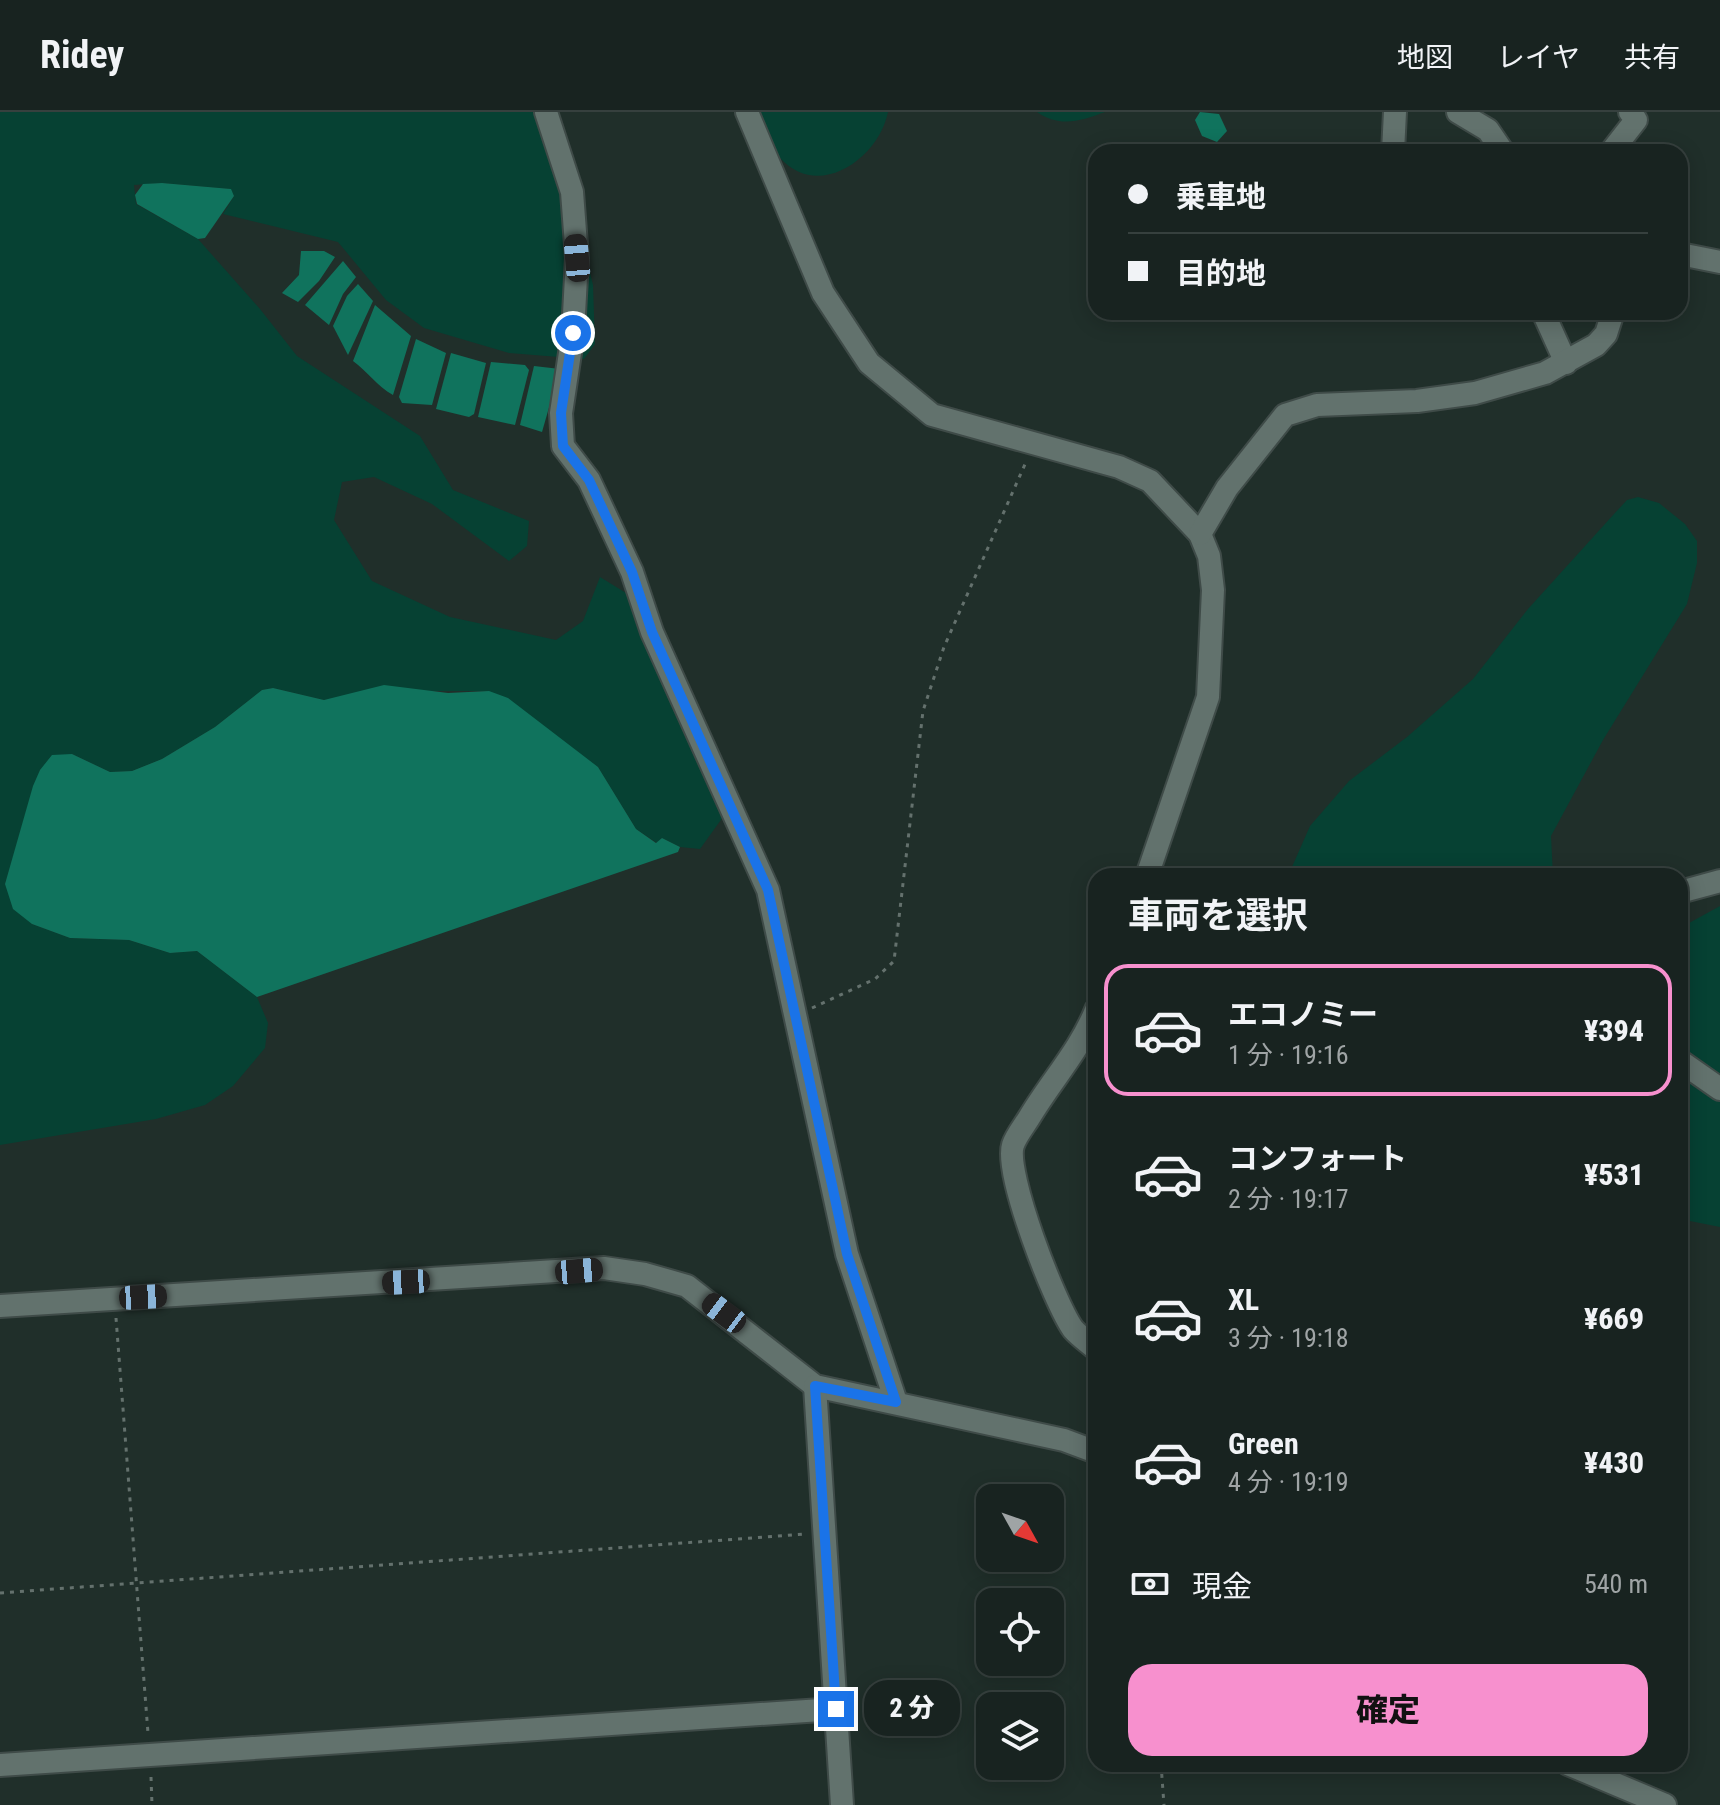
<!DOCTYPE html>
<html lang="ja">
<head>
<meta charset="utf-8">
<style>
	body { margin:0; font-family:"Roboto Condensed","Noto Sans JP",sans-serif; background:#212b29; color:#f1f3f6; height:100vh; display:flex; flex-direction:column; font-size:30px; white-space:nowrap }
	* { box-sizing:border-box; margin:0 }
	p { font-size:26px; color:#9fa4a5 }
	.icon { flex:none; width:44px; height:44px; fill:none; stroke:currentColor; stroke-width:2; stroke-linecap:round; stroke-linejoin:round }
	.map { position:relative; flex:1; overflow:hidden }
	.details { position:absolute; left:1088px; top:756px; width:600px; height:904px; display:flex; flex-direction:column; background:#182320; border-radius:24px; box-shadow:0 4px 20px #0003,0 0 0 2px #36403e }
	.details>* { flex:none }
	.banner { position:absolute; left:1088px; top:32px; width:600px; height:176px; border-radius:24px; box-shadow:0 4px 20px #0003,0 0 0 2px #36403e; display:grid; align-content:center; height:176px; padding:0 40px; background:#182320 }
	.needle { width:52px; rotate:130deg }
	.tools { position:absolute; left:976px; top:1372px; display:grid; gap:16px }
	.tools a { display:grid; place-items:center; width:88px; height:88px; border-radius:16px; background:#182320; box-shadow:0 4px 20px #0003,0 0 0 2px #36403e; font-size:40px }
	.end { position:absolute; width:36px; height:36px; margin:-18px; border:10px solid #1a73e8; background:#fff; box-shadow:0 0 0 4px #fff }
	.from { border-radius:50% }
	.bubble { position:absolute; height:56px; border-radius:24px; background:#182320; box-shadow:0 4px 20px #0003,0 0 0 2px #36403e; font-size:26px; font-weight:800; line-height:56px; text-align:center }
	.car { position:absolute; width:24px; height:48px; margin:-24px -12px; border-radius:10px; box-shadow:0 0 6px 2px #0007; background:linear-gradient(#222 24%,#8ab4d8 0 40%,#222 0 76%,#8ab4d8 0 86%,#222 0) }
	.banner b { display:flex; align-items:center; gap:28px; height:76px; font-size:30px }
	.banner b+b { border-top:2px solid #36403e }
	.banner i { width:20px; height:20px; background:#f1f3f6 }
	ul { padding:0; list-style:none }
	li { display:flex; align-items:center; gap:24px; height:132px; margin:0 16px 12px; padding:0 24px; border:4px solid transparent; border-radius:24px }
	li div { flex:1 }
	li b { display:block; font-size:30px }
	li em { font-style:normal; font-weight:800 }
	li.current { border-color:#f790ce }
	li>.icon { width:72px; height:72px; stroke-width:1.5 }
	h2 { padding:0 40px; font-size:36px; line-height:96px }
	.pay { display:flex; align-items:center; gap:20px; height:88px; padding:0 40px; font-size:30px }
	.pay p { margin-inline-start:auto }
	.button { display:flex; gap:16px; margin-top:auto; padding:16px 40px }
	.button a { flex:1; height:92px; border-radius:24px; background:#f790ce; color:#111; font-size:32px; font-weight:800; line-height:92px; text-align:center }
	header { display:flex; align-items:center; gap:48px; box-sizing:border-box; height:112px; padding:0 40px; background:#182320; border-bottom:2px solid #36403e }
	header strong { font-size:38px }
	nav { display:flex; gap:44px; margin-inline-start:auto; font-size:28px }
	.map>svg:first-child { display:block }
	.green { fill:#064133 }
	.water { fill:#10735d }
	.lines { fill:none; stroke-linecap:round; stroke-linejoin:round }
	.street-casing { stroke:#3f4b48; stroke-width:26 }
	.path { stroke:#64716d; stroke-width:3; stroke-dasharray:4 6; stroke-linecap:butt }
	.street { stroke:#62726d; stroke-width:22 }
	.route { stroke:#1a73e8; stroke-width:10 }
</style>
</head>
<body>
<header>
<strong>Ridey</strong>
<nav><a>地図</a><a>レイヤ</a><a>共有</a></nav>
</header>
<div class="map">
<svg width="1720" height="1693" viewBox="0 0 1720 1693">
	<rect width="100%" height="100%" fill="#202f2a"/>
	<!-- green -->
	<g class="green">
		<path d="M0 0H555L585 86 581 123 593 173 595 232 584 247 509 241 424 216 386 188 338 130 223 102 234 84 230 77 162 71 134 73 136 92 198 127 260 197 297 244 420 324 453 378 529 409 527 434 509 449 432 392 374 365 342 370 334 408 372 469 450 505 556 528 583 509 600 465 626 481 723 705 700 737 680 735 662 726 657 731 636 717 598 655 488 579H420L324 588 273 576 262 578 215 615 162 647 132 659 110 660 72 642 40 658 5 772 32 812 70 826 129 828 170 841 197 839 257 885 268 911 265 936 233 974 205 993 156 1007 0 1033Z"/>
		<path d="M759 0H888C879 46 819 89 780 46 768 32 765 16 759 0Z"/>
		<path d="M1037 0H1105C1081 9 1060 16 1037 0Z"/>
		<path d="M1638 385 1659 391 1685 412 1697 429V451L1687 492 1603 628 1551 724 1553 764H1288L1310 714 1349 669 1407 625 1473 567 1528 497 1614 402 1627 388Z"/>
		<path d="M1720 794V1115L1680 1107V816Z"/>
	</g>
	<!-- water -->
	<g class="water">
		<path d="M1200 0 1219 2 1227 19 1217 30 1202 24 1195 8Z"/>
		<path d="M162 71 231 77 234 84 205 126 198 127 137 92 135 83 143 72Z"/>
		<path d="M301 139H324L335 145 319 169 298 190 282 181 299 163Z"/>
		<path d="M343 149 356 165 343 182 329 213 305 193Z"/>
		<path d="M358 172 373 189 348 243 333 214 347 184Z"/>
		<path d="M375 193 411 224 393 283C377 274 368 260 353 249Z"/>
		<path d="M416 227 446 241 432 293 402 291 399 285Z"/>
		<path d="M451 241 486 251 474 302 469 305 436 297Z"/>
		<path d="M491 250 525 253 529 258 515 313 478 305Z"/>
		<path d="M534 254 560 257 542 320 520 313Z"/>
		<path d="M384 573 448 581 489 579 508 586 598 655 636 717 656 731 662 726 680 735 678 740 257 885 197 839 170 841 129 828 70 826 32 812 13 797 5 772 33 674 40 658 52 643 72 642 110 660 132 659 162 647 215 615 262 578 273 576 324 588Z"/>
	</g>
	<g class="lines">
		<defs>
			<g id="street">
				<path d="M546 0 572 80 577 146 573 221 561 301 563 334 589 368 632 460 652 520 768 778 847 1142 896 1290"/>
				<path d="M747 0 823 181 869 251 932 303 1119 355 1150 369 1200 422 1209 444 1213 478 1208 585 1147 764"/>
				<path d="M1458 0 1488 18 1503 40"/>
				<path d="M1393 40 1395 0"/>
				<path d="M1611 40 1636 8 1630 0"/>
				<path d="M1680 142 1720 150"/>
				<path d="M1543 200 1566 251"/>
				<path d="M1200 422 1227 376 1285 303 1317 293 1417 289 1475 281 1545 261 1596 233 1606 222 1613 200"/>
				<path d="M1680 780 1720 769"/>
				<path d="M1096 898C1080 938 1051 969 1029 1006 1024 1014 1016 1024 1013 1033 1004 1061 1055 1192 1073 1217 1079 1224 1089 1231 1096 1237"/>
				<path d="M1680 949 1720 977"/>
				<path d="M0 1194 604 1156 645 1162 687 1174 815 1274 1064 1328 1096 1340"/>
				<path d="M815 1274 842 1693"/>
				<path d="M1568 1652 1665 1693"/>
				<path d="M0 1653 836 1597"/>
			</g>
		</defs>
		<!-- street casing -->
		<use href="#street" class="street-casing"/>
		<!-- path -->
		<g class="path">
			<path d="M812 896 875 867 894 849 923 599 944 535 1026 350"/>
			<path d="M116 1206 148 1621"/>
			<path d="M0 1481 806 1422"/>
			<path d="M1161 1652 1164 1693"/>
			<path d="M151 1665 152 1693"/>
		</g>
		<!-- street -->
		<use href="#street" class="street"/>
	</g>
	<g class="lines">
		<!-- route -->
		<path class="route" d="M573 221 561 301 563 334 589 368 632 460 652 520 768 778 847 1142 896 1290 815 1274 836 1597"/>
	</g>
</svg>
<div class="tools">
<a><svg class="needle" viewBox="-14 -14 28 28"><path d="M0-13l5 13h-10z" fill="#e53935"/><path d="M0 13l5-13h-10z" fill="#9fa4a5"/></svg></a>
<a><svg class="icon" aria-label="locate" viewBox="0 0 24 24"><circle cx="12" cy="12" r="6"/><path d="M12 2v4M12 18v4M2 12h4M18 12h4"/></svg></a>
<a><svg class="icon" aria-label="layers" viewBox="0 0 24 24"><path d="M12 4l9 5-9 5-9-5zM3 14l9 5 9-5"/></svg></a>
</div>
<i class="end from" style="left:573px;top:221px"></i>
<i class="end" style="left:836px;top:1597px"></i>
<div class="bubble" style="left:864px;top:1568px;width:96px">2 分</div>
<i class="car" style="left:577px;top:146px;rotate:355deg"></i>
<i class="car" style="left:579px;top:1159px;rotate:85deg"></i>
<i class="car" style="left:406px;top:1170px;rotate:267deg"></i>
<i class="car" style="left:143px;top:1185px;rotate:87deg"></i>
<i class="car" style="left:724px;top:1201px;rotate:307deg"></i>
<div class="banner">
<b><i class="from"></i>乗車地</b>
<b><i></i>目的地</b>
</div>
<section class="details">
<h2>車両を選択</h2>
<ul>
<li class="current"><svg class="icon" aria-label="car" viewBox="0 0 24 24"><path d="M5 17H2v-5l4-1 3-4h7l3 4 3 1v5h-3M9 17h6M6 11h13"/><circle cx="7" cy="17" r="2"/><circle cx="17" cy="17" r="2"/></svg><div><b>エコノミー</b><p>1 分 · 19:16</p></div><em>¥394</em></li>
<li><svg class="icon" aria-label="car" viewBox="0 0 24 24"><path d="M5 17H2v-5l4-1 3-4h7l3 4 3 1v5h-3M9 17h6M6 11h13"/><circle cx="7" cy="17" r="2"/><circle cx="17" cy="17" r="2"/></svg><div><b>コンフォート</b><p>2 分 · 19:17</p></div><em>¥531</em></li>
<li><svg class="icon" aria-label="car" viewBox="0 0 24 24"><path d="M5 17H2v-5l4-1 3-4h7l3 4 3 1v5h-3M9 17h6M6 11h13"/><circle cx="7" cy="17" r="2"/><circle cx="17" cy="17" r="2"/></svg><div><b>XL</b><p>3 分 · 19:18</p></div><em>¥669</em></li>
<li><svg class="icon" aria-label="car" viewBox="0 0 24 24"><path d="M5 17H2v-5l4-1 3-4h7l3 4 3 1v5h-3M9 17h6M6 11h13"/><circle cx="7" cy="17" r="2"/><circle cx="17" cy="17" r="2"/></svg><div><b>Green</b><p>4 分 · 19:19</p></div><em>¥430</em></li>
</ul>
<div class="pay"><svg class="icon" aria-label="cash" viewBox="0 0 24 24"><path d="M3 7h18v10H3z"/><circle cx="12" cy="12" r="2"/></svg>現金<p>540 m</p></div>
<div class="button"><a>確定</a></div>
</section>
</div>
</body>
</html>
